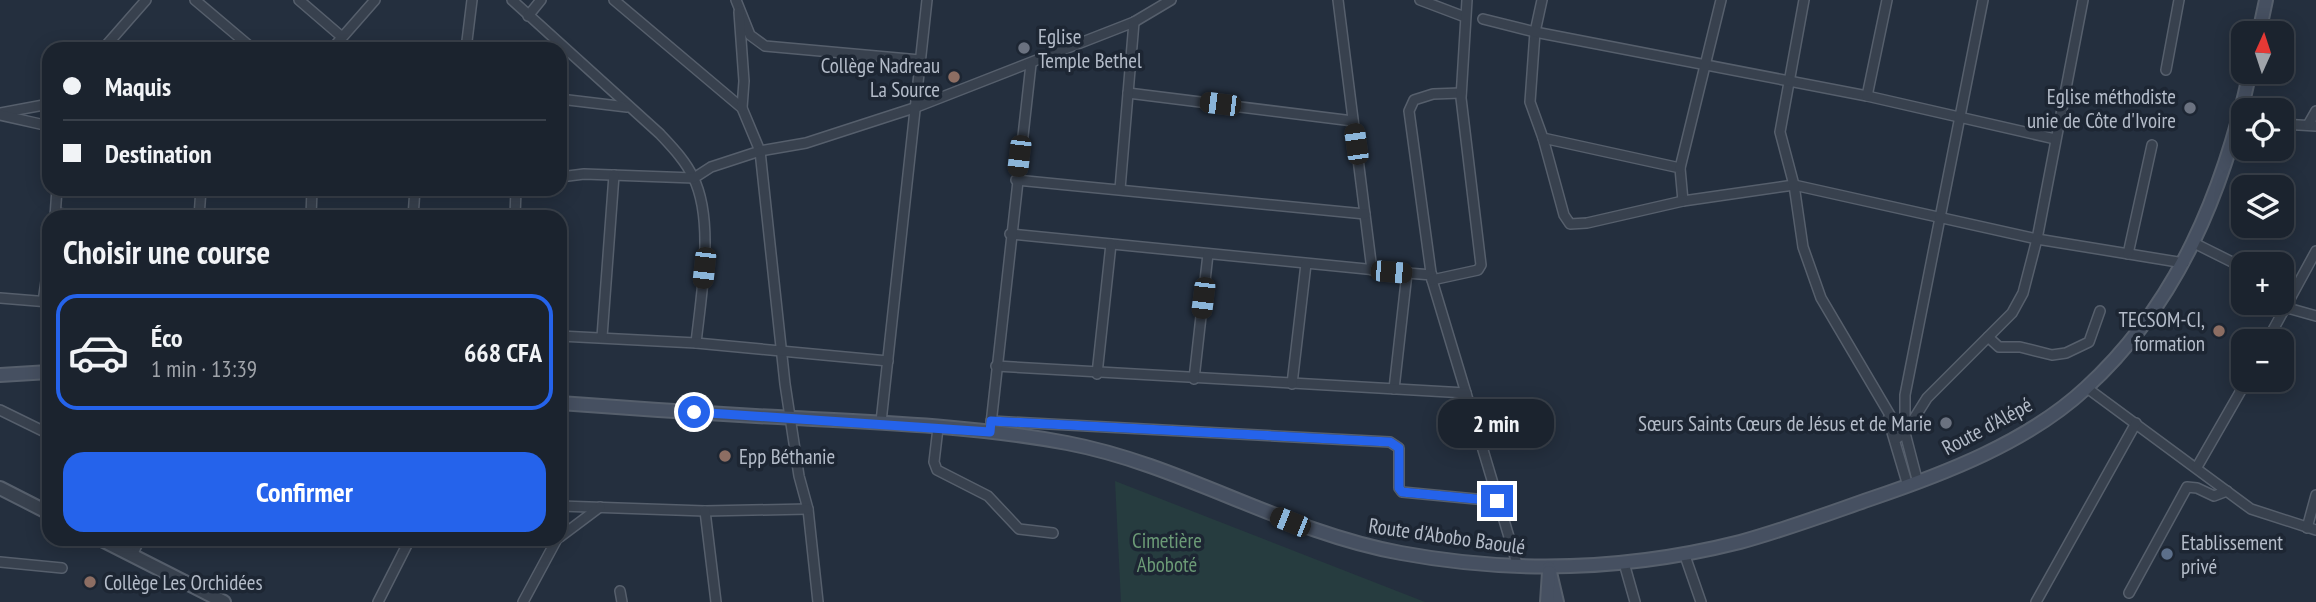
<!DOCTYPE html>
<html lang="fr">
<head>
<meta charset="utf-8">
<style>
	body { margin:0; font-family:"PT Sans Narrow",sans-serif; background:#282f3a; color:#f1f3f6; height:100vh; display:flex; flex-direction:column; font-size:26px; white-space:nowrap }
	* { box-sizing:border-box; margin:0 }
	p { font-size:23px; color:#a0a4aa }
	.icon { flex:none; width:38px; height:38px; fill:none; stroke:currentColor; stroke-width:2; stroke-linecap:round; stroke-linejoin:round }
	.map { position:relative; flex:1; overflow:hidden }
	.panel { position:absolute; left:42px; top:210px; width:525px; height:336px; display:flex; flex-direction:column; background:#1b232e; border-radius:21px; box-shadow:0 4px 18px #0003,0 0 0 2px #39404a }
	.panel>* { flex:none }
	.top-card { position:absolute; left:42px; top:42px; width:525px; height:154px; border-radius:21px; box-shadow:0 4px 18px #0003,0 0 0 2px #39404a; display:grid; align-content:center; height:154px; padding:0 21px; background:#1b232e }
	.needle { width:46px; rotate:3deg }
	.controls { position:absolute; left:2231px; top:21px; display:grid; gap:14px }
	.controls a { display:grid; place-items:center; width:63px; height:63px; border-radius:14px; background:#1b232e; box-shadow:0 4px 18px #0003,0 0 0 2px #39404a; font-size:35px }
	.end { position:absolute; width:32px; height:32px; margin:-16px; border:9px solid #2563eb; background:#fff; box-shadow:0 0 0 4px #fff }
	.from { border-radius:50% }
	.bubble { position:absolute; height:49px; border-radius:21px; background:#1b232e; box-shadow:0 4px 18px #0003,0 0 0 2px #39404a; font-size:23px; font-weight:700; line-height:49px; text-align:center }
	.car { position:absolute; width:21px; height:42px; margin:-21px -10px; border-radius:9px; box-shadow:0 0 5px 2px #0007; background:linear-gradient(#222 24%,#8ab4d8 0 40%,#222 0 76%,#8ab4d8 0 86%,#222 0) }
	.top-card b { display:flex; align-items:center; gap:24px; height:66px; font-size:26px }
	.top-card b+b { border-top:2px solid #39404a }
	.top-card i { width:18px; height:18px; background:#f1f3f6 }
	ul { padding:0; list-style:none }
	li { display:flex; align-items:center; gap:21px; height:116px; margin:0 14px 10px; padding:0 7px; border:4px solid #39404a; border-radius:21px }
	li div { flex:1 }
	li b { display:block; font-size:26px }
	li em { font-style:normal; font-weight:700 }
	li.current { border-color:#2563eb }
	li>.icon { width:63px; height:63px; stroke-width:1.5 }
	h2 { padding:0 21px; font-size:32px; line-height:84px }
	.button { display:flex; gap:14px; margin-top:auto; padding:14px 21px }
	.button a { flex:1; height:80px; border-radius:21px; background:#2563eb; color:#fff; font-size:28px; font-weight:700; line-height:80px; text-align:center }
	.map>svg:first-child { display:block }
	.green { fill:#263c3f }
	.lines { fill:none; stroke-linecap:round; stroke-linejoin:round }
	.minor-casing { stroke:#565f6c; stroke-width:12 }
	.tertiary-casing { stroke:#565f6c; stroke-width:16 }
	.secondary-casing { stroke:#565f6c; stroke-width:16 }
	.minor { stroke:#38414e; stroke-width:9 }
	.tertiary { stroke:#38414e; stroke-width:12 }
	.secondary { stroke:#465061; stroke-width:12 }
	.route { stroke:#2563eb; stroke-width:9 }
	.worship-dot { fill:#6b7280; stroke:#1d2633; stroke-width:2.5 }
	.education-dot { fill:#8d6e63; stroke:#1d2633; stroke-width:2.5 }
	.service-dot { fill:#5c6f8a; stroke:#1d2633; stroke-width:2.5 }
	.labels { text-anchor:middle; dominant-baseline:central; stroke-width:7; stroke-linejoin:round; paint-order:stroke }
	.poi-label { font-size:21px; fill:#b4bcc9; stroke:#1d2633; text-anchor:start }
	.street-label { font-size:21px; fill:#b4bcc9; stroke:#1d2633 }
	.park-label { font-size:21px; fill:#6b9a76; stroke:#1d2633 }
</style>
</head>
<body>
<div class="map">
<svg width="2316" height="602" viewBox="0 0 2316 602">
	<rect width="100%" height="100%" fill="#242f3e"/>
	<!-- green -->
	<path class="green" d="M1115 481 1425 602H1121Z"/>
	<g class="lines">
		<defs>
			<g id="minor">
				<path d="M195 0 253 49"/>
				<path d="M299 0 342 37"/>
				<path d="M512 0 660 134C672 147 685 160 693 177 715 220 701 296 696 343"/>
				<path d="M614 0 742 108 760 151 785 384 799 476 808 509 818 602"/>
				<path d="M736 0 750 35 765 46 920 60"/>
				<path d="M1338 0 1372 270"/>
				<path d="M1420 0 1465 17"/>
				<path d="M1542 0 1535 32 1530 102 1543 138 1680 168 1683 201 1794 185 2037 239 2184 263"/>
				<path d="M1804 0 1780 132 1794 185 1803 247 1821 298 1890 415 1888 419 1908 486"/>
				<path d="M739 12 744 81 742 108"/>
				<path d="M528 16 541 0"/>
				<path d="M1483 19 1535 32 1867 96 2055 139"/>
				<path d="M103 49 146 0"/>
				<path d="M332 49 375 0"/>
				<path d="M466 49 472 0"/>
				<path d="M2166 70 2179 0"/>
				<path d="M1128 93 1353 121"/>
				<path d="M1461 93 1433 94 1414 100 1409 111 1432 280 1466 393"/>
				<path d="M1867 96 1887 0"/>
				<path d="M560 99 627 107"/>
				<path d="M0 113 49 104"/>
				<path d="M0 115 49 126"/>
				<path d="M2282 124 2316 126"/>
				<path d="M2308 125 2316 111"/>
				<path d="M1543 138 1564 215 1570 224 1587 223 1683 201"/>
				<path d="M1680 168 1721 0"/>
				<path d="M560 177 584 174 694 178 711 167 760 151 806 143 914 108 1134 22 1171 0"/>
				<path d="M1016 180 1365 214"/>
				<path d="M1120 189 1134 22"/>
				<path d="M56 213 86 217"/>
				<path d="M55 217 57 189"/>
				<path d="M199 217 201 189"/>
				<path d="M311 217 312 189"/>
				<path d="M413 217 415 189"/>
				<path d="M515 217 516 189"/>
				<path d="M1010 234 1407 273 1394 389"/>
				<path d="M2194 243 2244 268"/>
				<path d="M2128 254 2152 145"/>
				<path d="M1407 273 1432 275"/>
				<path d="M1432 280 1478 270 1481 265 1461 98 1467 0"/>
				<path d="M0 298 49 302"/>
				<path d="M43 302 49 260"/>
				<path d="M2284 307 2316 316"/>
				<path d="M560 336 696 343 888 361"/>
				<path d="M602 337 614 175"/>
				<path d="M1988 337 1999 347H2020L2052 355 2066 353 2089 342 2100 311"/>
				<path d="M2267 341 2316 251"/>
				<path d="M996 366 1466 393 1518 567"/>
				<path d="M1097 374 1111 244"/>
				<path d="M1194 379 1208 254"/>
				<path d="M1292 384 1306 264"/>
				<path d="M2087 388 2251 509 2316 530"/>
				<path d="M0 410 49 434"/>
				<path d="M991 421 1390 442 1399 448V488L1402 492 1497 501"/>
				<path d="M881 422 927 0"/>
				<path d="M991 424 1031 64"/>
				<path d="M938 428 934 462 937 470 988 496 1019 529 1053 533"/>
				<path d="M1896 439 1905 433 1927 398 2012 313 2023 293 2037 239 2083 0"/>
				<path d="M2197 467 2247 380"/>
				<path d="M1918 483 1905 433V395L1983 0"/>
				<path d="M560 506 705 511 808 509"/>
				<path d="M705 511 716 602"/>
				<path d="M2307 528 2316 495"/>
				<path d="M560 537 600 507"/>
				<path d="M1684 553 1701 602"/>
				<path d="M132 555 140 539"/>
				<path d="M0 562 62 568"/>
				<path d="M1624 563 1635 602"/>
				<path d="M620 591 622 602"/>
				<path d="M2129 593 2187 487 2197 488 2214 496 2227 491"/>
				<path d="M378 602 410 539"/>
				<path d="M523 602 557 539"/>
				<path d="M2036 602 2136 423"/>
			</g>
			<g id="tertiary">
				<path d="M0 488 49 513"/>
				<path d="M100 539 224 602"/>
			</g>
			<g id="secondary">
				<path d="M2259 33 2266 0"/>
				<path d="M0 375 49 372"/>
				<path d="M560 403C638 409 716 414 794 418 885 423 977 426 1067 443 1183 465 1284 532 1401 553 1514 574 1629 570 1740 542 1784 530 1827 514 1870 499 1944 474 2028 442 2086 388 2178 304 2224 190 2250 72"/>
				<path d="M1549 568 1557 602"/>
				<path d="M1547 602 1549 572"/>
			</g>
		</defs>
		<!-- minor casing -->
		<use href="#minor" class="minor-casing"/>
		<!-- tertiary casing -->
		<use href="#tertiary" class="tertiary-casing"/>
		<!-- secondary casing -->
		<use href="#secondary" class="secondary-casing"/>
		<!-- minor -->
		<use href="#minor" class="minor"/>
		<!-- tertiary -->
		<use href="#tertiary" class="tertiary"/>
		<!-- secondary -->
		<use href="#secondary" class="secondary"/>
	</g>
	<g class="lines">
		<!-- route -->
		<path class="route" d="M694 412 990 432 991 421 1390 442 1399 448V488L1402 492 1497 501"/>
	</g>
	<!-- markers -->
	<g class="worship-dot">
		<circle cx="1024" cy="48" r="7"/>
		<circle cx="2190" cy="108" r="7"/>
		<circle cx="1946" cy="423" r="7"/>
	</g>
	<g class="education-dot">
		<circle cx="954" cy="77" r="7"/>
		<circle cx="2219" cy="331" r="7"/>
		<circle cx="725" cy="456" r="7"/>
		<circle cx="90" cy="582" r="7"/>
	</g>
	<circle class="service-dot" cx="2167" cy="554" r="7"/>
	<g class="labels">
		<!-- poi labels -->
		<g class="poi-label">
			<text x="1038" y="36">Eglise<tspan x="1038" dy="24">Temple Bethel</tspan></text>
			<text x="940" y="65" text-anchor="end">Collège Nadreau<tspan x="940" dy="24">La Source</tspan></text>
			<text x="2176" y="96" text-anchor="end">Eglise méthodiste<tspan x="2176" dy="24">unie de Côte d'Ivoire</tspan></text>
			<text x="2205" y="319" text-anchor="end">TECSOM-CI,<tspan x="2205" dy="24">formation</tspan></text>
			<text x="1932" y="423" text-anchor="end">Sœurs Saints Cœurs de Jésus et de Marie</text>
			<text x="739" y="456">Epp Béthanie</text>
			<text x="2181" y="542">Etablissement<tspan x="2181" dy="24">privé</tspan></text>
			<text x="104" y="582">Collège Les Orchidées</text>
		</g>
		<!-- street labels -->
		<g class="street-label">
			<text transform="translate(1987 426) rotate(-28)">Route d'Alépé</text>
			<text transform="translate(1447 536) rotate(8)">Route d'Abobo Baoulé</text>
		</g>
		<!-- park labels -->
		<g class="park-label">
			<text x="1167" y="540">Cimetière<tspan x="1167" dy="24">Aboboté</tspan></text>
		</g>
	</g>
</svg>
<div class="controls">
<a><svg class="needle" viewBox="-14 -14 28 28"><path d="M0-13l5 13h-10z" fill="#e53935"/><path d="M0 13l5-13h-10z" fill="#a0a4aa"/></svg></a>
<a><svg class="icon" aria-label="locate" viewBox="0 0 24 24"><circle cx="12" cy="12" r="6"/><path d="M12 2v4M12 18v4M2 12h4M18 12h4"/></svg></a>
<a><svg class="icon" aria-label="layers" viewBox="0 0 24 24"><path d="M12 4l9 5-9 5-9-5zM3 14l9 5 9-5"/></svg></a>
<a>+</a>
<a>−</a>
</div>
<i class="end from" style="left:694px;top:412px"></i>
<i class="end" style="left:1497px;top:501px"></i>
<div class="bubble" style="left:1438px;top:399px;width:116px">2 min</div>
<i class="car" style="left:1220px;top:104px;rotate:277deg"></i>
<i class="car" style="left:1356px;top:144px;rotate:352deg"></i>
<i class="car" style="left:1019px;top:156px;rotate:187deg"></i>
<i class="car" style="left:704px;top:268px;rotate:186deg"></i>
<i class="car" style="left:1391px;top:272px;rotate:95deg"></i>
<i class="car" style="left:1203px;top:298px;rotate:187deg"></i>
<i class="car" style="left:1290px;top:522px;rotate:292deg"></i>
<div class="top-card">
<b><i class="from"></i>Maquis</b>
<b><i></i>Destination</b>
</div>
<section class="panel">
<h2>Choisir une course</h2>
<ul>
<li class="current"><svg class="icon" aria-label="car" viewBox="0 0 24 24"><path d="M5 17H2v-5l4-1 3-4h7l3 4 3 1v5h-3M9 17h6M6 11h13"/><circle cx="7" cy="17" r="2"/><circle cx="17" cy="17" r="2"/></svg><div><b>Éco</b><p>1 min · 13:39</p></div><em>668 CFA</em></li>
</ul>
<div class="button"><a>Confirmer</a></div>
</section>
</div>
</body>
</html>
